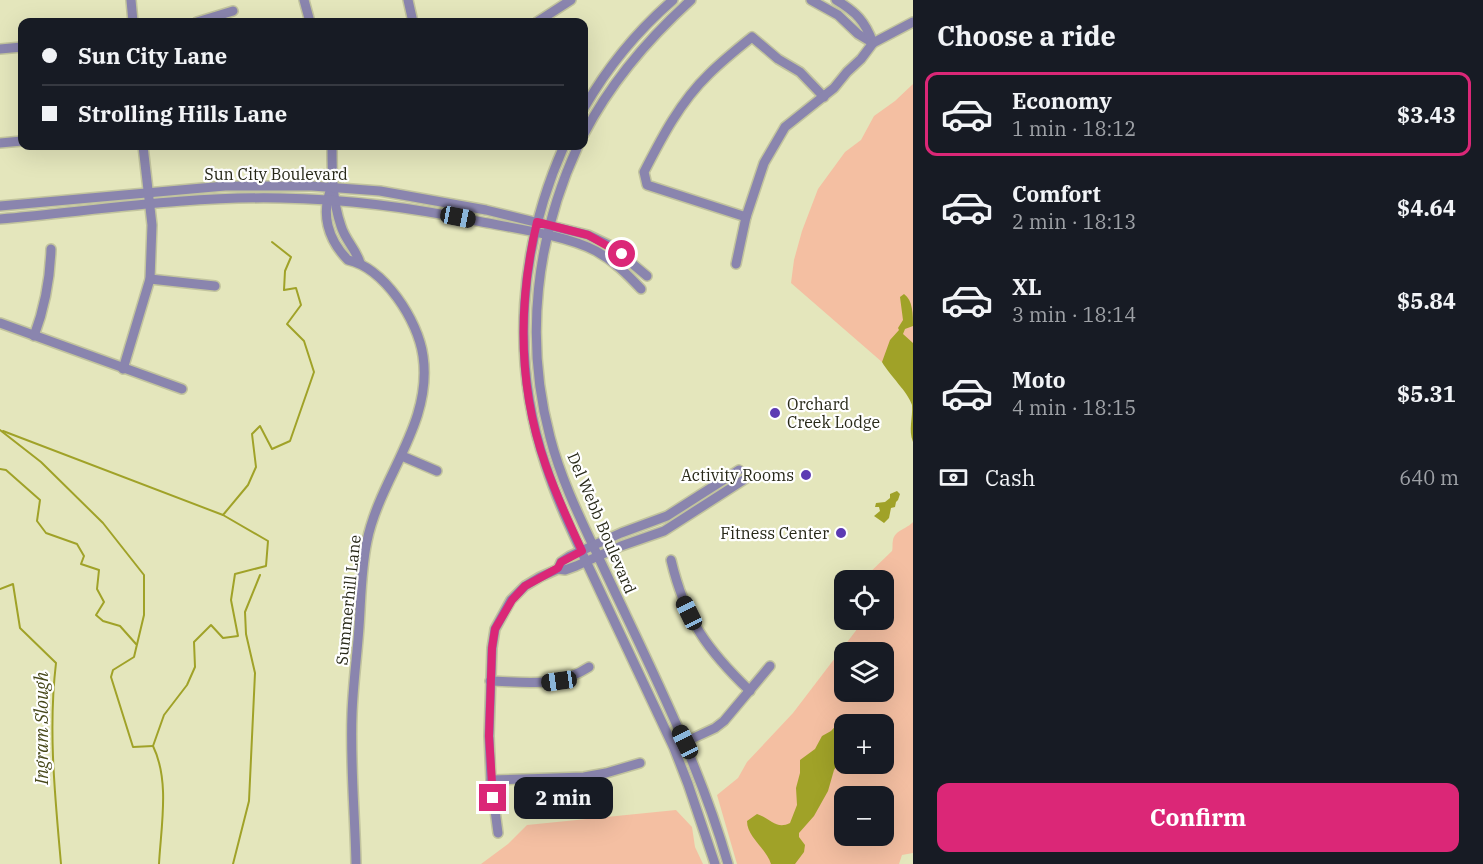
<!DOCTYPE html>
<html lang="en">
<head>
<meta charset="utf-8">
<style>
	body { margin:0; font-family:"IBM Plex Serif",serif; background:#20242c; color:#f1f3f6; height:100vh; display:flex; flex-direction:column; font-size:22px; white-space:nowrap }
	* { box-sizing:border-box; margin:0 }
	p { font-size:20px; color:#9ea1a6 }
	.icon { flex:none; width:33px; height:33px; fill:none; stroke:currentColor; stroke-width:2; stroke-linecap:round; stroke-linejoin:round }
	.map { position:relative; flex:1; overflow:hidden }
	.sheet { display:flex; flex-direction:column; background:#171b24; width:570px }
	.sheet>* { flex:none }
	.hud { position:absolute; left:18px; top:18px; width:570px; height:132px; border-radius:12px; box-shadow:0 6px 24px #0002; display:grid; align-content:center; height:132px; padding:0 24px; background:#171b24 }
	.controls { position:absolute; left:834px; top:570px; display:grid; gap:12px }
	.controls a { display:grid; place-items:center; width:60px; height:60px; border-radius:12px; background:#171b24; box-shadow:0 6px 24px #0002; font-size:30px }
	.end { position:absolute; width:27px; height:27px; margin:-14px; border:8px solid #db2777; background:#fff; box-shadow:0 0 0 3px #fff }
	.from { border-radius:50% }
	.bubble { position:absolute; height:42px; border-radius:12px; background:#171b24; box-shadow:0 6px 24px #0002; font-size:20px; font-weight:800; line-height:42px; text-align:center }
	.car { position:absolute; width:18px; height:36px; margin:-18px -9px; border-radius:8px; box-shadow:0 0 4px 2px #0007; background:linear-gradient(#222 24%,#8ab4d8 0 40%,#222 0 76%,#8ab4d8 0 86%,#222 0) }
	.hud b { display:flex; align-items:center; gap:21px; height:57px; font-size:22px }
	.hud b+b { border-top:2px solid #363941 }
	.hud i { width:15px; height:15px; background:#f1f3f6 }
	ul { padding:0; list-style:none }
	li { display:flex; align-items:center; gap:18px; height:84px; margin:0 12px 9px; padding:0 12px; border:3px solid transparent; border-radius:12px }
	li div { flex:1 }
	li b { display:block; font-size:22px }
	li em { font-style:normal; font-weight:800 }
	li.current { border-color:#db2777 }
	li>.icon { width:54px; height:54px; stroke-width:1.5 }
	h2 { padding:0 24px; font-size:27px; line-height:72px }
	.pay { display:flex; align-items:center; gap:15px; height:66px; padding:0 24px; font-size:22px }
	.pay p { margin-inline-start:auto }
	.primary-button { display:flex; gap:12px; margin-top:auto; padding:12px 24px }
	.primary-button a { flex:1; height:69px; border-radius:12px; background:#db2777; color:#fff; font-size:24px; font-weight:800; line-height:69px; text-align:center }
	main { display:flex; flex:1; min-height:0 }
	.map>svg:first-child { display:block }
	.green { fill:#f4bfa2; fill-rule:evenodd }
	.water { fill:#a0a228 }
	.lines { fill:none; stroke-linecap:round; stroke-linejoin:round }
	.stream { stroke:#a0a228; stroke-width:2 }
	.minor-casing { stroke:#c2c49e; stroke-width:12 }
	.minor { stroke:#8a85ae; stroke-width:9 }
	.route { stroke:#db2777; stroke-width:8 }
	.poi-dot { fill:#5c3ab3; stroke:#fff; stroke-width:2 }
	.labels { text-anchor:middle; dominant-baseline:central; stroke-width:4.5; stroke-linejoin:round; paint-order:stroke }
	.street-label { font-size:16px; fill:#272818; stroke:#fff }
	.poi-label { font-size:16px; fill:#272818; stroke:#fff; text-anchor:end }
	.water-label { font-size:18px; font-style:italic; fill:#464718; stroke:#fff }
</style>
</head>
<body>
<main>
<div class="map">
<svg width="913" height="864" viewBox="0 0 913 864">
	<rect width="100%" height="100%" fill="#e4e6bc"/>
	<!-- green -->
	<g class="green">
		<path d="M913 84V393L882 362 791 283 794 260 802 231 818 189 845 152 861 140 874 116 895 101Z"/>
		<path d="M913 522V853L902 855 899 864H737L717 795 738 778 747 762 793 713 864 620H884V580H862L892 551C893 548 892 544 893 540 895 530 907 529 913 522ZM844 652H884V692H844ZM844 724H884V764H844ZM844 796H884V836H844Z"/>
		<path d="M676 810 692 827 695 847 703 864H481L508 844 527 825Z"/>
	</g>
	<!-- water -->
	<g class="water">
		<path d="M904 294C913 300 913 315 913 326L905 329 903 334 913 343V442C908 430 913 418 912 405 908 392 890 376 882 362L890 340 899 330 898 328 903 320 900 297Z"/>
		<path d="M897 491 900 494 898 500 896 502 895 507 891 508 889 518 884 523 874 516 880 511 879 507H875L876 503 885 502 890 498V494Z"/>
		<path d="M853 714 868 716 874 720 876 724H844V755L834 770 828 791 814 816 799 833V837L805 845 804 852 795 864H771C766 848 747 837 747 821L757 814C770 818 776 830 790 823L797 805 796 788 800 773V760L815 749 822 736 831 731 845 716Z"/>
	</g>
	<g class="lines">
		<!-- stream -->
		<g class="stream">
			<path d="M0 430 41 462 103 523 144 575V615L134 657 113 670 111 677 133 747 153 746"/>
			<path d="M3 431 223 515"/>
			<path d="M0 469 6 470 40 500 37 521 46 533 77 544 84 556 81 564 99 570 97 589 104 602 96 615 103 621 120 626 136 644"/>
			<path d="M0 589 13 584 20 628 56 663C48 730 55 796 61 864"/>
			<path d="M159 864C161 826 170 781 153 746L164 715 187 685 195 667 194 642 211 625 223 638 238 636 231 600 235 574 266 566 268 541 223 515 248 485 256 467 252 434 260 426 272 449 290 441 314 372 304 341 287 324 301 305 296 288 284 290 285 271 291 257 272 242"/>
			<path d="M233 864 249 801 255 673 246 634 245 612 260 575"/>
		</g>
		<defs>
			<g id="minor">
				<path d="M131 0 133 22"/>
				<path d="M304 0 310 22"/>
				<path d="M408 0 413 22"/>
				<path d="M811 0 838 15 858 34 873 43"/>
				<path d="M836 0C856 12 865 21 873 43"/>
				<path d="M197 22 233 11"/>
				<path d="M537 22 571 0"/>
				<path d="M0 49 22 47"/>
				<path d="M584 108C607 68 637 31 673 0"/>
				<path d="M584 134C611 82 648 39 691 0"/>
				<path d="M0 143 22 141"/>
				<path d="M332 146C332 172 332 200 341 226 345 240 356 249 360 263"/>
				<path d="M564 146C519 247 510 360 546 466 560 509 581 550 600 591 625 643 649 696 674 748L688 784 715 864"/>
				<path d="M578 146C536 237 524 339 550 437 562 484 585 528 605 571 650 667 699 762 728 864"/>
				<path d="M332 187C320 213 328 240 348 260 384 268 418 320 423 356 433 424 380 477 367 541 361 569 361 598 359 627 357 656 353 685 352 714 350 763 355 814 356 864"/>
				<path d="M0 206 225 186H312L380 191 486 210 588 235 611 246 647 276"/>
				<path d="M746 217 647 185 644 172C662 137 680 102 709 74 722 61 737 49 752 37L778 59 800 72 824 97"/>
				<path d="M0 219C91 211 189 196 280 198 348 199 415 208 482 222 514 228 568 236 596 251 614 261 627 274 641 289"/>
				<path d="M736 264 746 217 764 163 785 127 834 88 847 72 861 59 873 43 913 22"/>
				<path d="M150 279 215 286"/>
				<path d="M0 323 182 389"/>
				<path d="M34 336C45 307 50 280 51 249"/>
				<path d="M123 369 150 279 152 225 143 146"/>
				<path d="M402 456 437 471"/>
				<path d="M671 560C685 619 707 650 750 691"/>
				<path d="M558 569 561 562 570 556 621 533 667 516 739 470"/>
				<path d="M490 681C527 682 557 688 589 667"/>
				<path d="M685 742 715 728 724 721 770 666"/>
				<path d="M491 780 584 777 606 773 640 763"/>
				<path d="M498 833 491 780 489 736 492 648 495 629 511 600 525 586 540 577 558 569 565 570 576 566 621 546 664 531 745 479"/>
			</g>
		</defs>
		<!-- minor casing -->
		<use href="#minor" class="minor-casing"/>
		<!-- minor -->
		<use href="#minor" class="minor"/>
	</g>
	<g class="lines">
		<!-- route -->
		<path class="route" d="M493 798 489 736 492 648 495 629 512 600 525 586 558 568 561 562 582 551C569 523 556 495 546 466 518 387 518 303 537 222L588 235 622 254"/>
	</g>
	<!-- markers -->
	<g class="poi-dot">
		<circle cx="775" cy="413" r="6"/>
		<circle cx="806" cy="475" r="6"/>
		<circle cx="841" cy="533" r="6"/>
	</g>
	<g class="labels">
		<!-- street labels -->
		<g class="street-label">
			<text x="276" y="174">Sun City Boulevard</text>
			<text transform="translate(602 523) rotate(67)">Del Webb Boulevard</text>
			<text transform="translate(348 600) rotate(-84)">Summerhill Lane</text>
		</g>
		<!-- poi labels -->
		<g class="poi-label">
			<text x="787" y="404" text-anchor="start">Orchard<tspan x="787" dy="18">Creek Lodge</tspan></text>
			<text x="794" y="475">Activity Rooms</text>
			<text x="829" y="533">Fitness Center</text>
		</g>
		<!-- water labels -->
		<g class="water-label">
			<text transform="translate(41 728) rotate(-90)">Ingram Slough</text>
		</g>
	</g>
</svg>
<div class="controls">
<a><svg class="icon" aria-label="locate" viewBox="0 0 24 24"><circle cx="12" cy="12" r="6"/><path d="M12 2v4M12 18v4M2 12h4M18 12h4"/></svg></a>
<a><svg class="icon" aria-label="layers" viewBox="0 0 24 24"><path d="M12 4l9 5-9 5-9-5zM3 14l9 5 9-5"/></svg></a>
<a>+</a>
<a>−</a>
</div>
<i class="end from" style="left:622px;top:254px"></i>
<i class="end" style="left:493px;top:798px"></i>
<div class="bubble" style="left:514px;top:777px;width:99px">2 min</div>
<i class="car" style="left:458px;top:217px;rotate:101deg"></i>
<i class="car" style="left:689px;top:613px;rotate:334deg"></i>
<i class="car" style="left:559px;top:681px;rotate:262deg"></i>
<i class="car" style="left:685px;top:742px;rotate:334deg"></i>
<div class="hud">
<b><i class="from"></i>Sun City Lane</b>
<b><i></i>Strolling Hills Lane</b>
</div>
</div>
<section class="sheet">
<h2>Choose a ride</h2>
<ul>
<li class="current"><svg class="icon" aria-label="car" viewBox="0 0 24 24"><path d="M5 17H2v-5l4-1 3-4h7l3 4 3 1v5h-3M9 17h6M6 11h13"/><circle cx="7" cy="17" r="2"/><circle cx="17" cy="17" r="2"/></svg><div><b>Economy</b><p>1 min · 18:12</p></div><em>$3.43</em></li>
<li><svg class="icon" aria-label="car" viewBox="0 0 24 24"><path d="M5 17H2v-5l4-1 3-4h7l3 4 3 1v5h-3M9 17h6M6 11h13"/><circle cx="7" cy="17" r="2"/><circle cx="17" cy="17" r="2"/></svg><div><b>Comfort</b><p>2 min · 18:13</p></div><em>$4.64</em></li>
<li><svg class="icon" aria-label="car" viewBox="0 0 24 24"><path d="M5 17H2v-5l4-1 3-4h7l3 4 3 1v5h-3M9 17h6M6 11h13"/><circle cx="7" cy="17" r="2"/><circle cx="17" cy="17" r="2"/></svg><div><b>XL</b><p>3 min · 18:14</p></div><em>$5.84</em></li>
<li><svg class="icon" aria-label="car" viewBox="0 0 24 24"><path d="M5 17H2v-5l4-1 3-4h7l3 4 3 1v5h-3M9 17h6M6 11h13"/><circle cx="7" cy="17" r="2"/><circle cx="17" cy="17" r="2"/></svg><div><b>Moto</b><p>4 min · 18:15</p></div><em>$5.31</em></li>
</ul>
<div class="pay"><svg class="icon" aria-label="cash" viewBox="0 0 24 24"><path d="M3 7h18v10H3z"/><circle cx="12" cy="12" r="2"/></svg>Cash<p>640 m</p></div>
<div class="primary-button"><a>Confirm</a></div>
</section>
</main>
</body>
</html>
